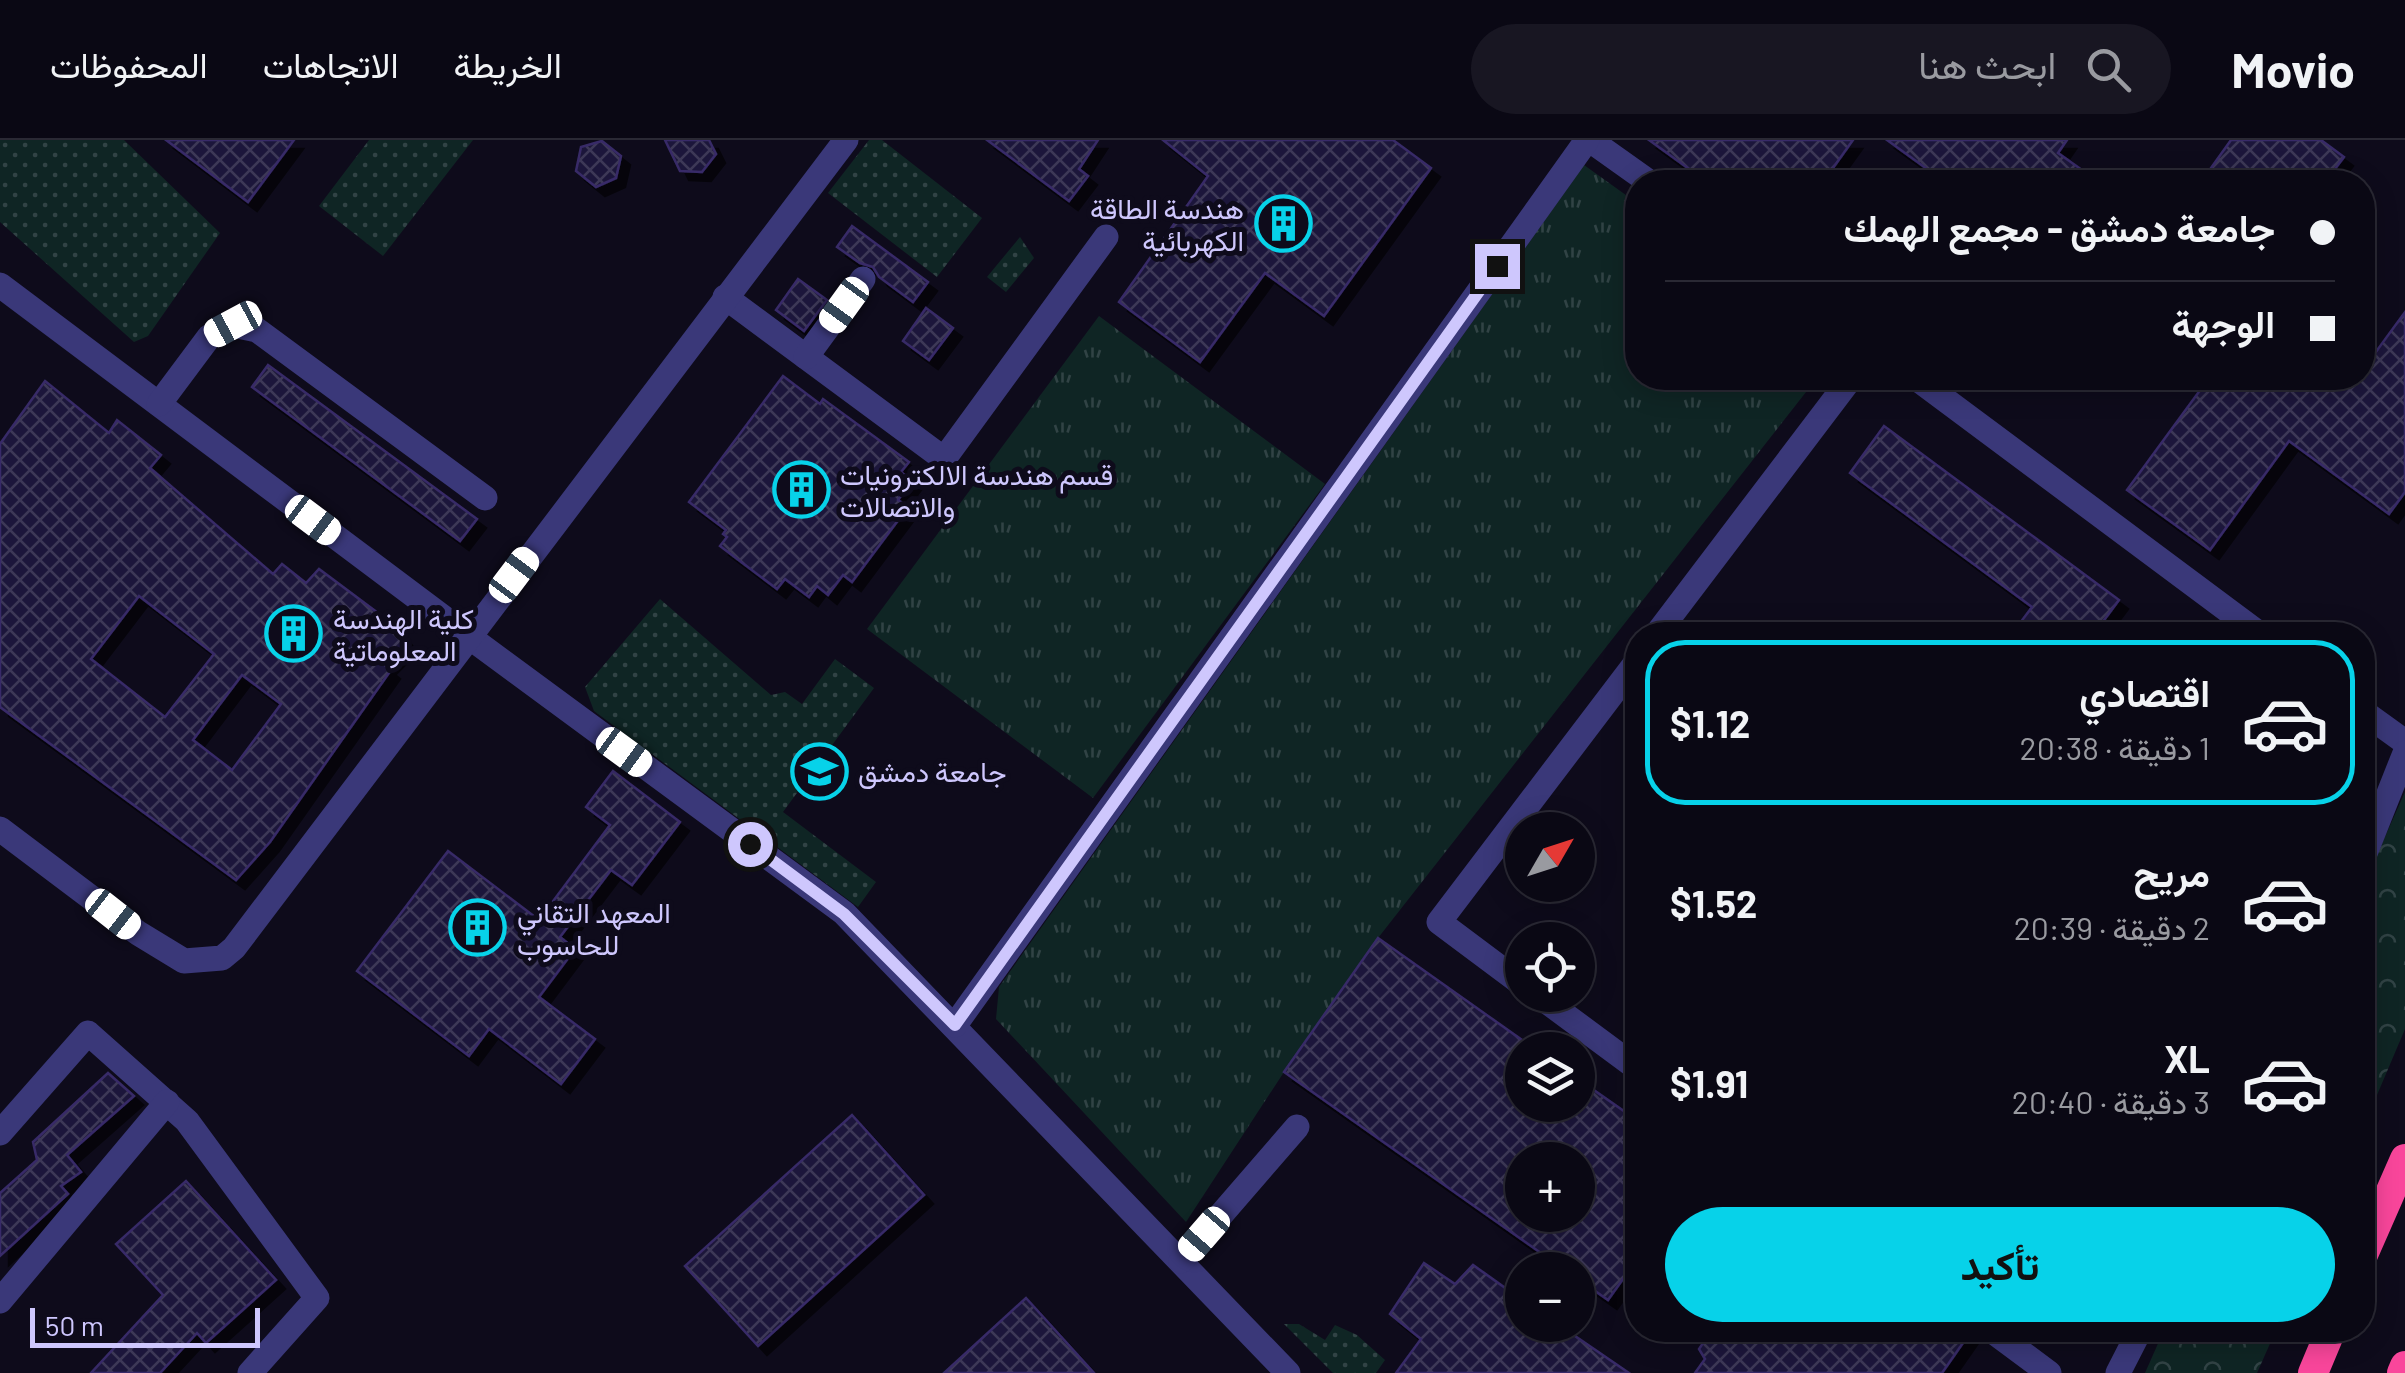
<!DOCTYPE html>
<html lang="ar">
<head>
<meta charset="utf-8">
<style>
	body { margin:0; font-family:Barlow,Vazirmatn,sans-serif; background:#181622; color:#f1f3f6; direction:rtl; height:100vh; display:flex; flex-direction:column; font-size:38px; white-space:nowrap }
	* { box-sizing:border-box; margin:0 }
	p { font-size:32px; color:#999aa0 }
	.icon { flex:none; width:55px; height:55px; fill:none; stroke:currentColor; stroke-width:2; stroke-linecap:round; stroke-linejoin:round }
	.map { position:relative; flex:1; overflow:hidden; direction:ltr }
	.side { position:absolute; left:1625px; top:482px; width:750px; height:720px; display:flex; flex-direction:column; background:#0a0814; border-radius:40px; box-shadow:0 5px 25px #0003,0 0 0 2px #2a2934; direction:rtl }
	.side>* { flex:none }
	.banner { position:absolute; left:1625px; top:30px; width:750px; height:220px; border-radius:40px; box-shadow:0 5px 25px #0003,0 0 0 2px #2a2934; direction:rtl; display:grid; align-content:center; height:220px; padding:0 40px; background:#0a0814 }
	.needle { width:65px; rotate:51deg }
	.fabs { position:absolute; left:1505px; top:672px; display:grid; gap:20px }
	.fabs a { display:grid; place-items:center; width:90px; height:90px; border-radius:50%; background:#0a0814; box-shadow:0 5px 25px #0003,0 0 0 2px #2a2934; font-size:50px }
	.scale { position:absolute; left:30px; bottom:25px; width:230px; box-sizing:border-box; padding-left:10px; border:5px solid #cec7fd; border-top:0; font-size:28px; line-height:35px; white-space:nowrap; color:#cec7fd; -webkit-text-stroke:8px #0e0b1b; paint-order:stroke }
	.end { position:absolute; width:45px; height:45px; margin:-22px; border:12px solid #cec7fd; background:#111; box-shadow:0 0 0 5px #111 }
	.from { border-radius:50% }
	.car { position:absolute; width:30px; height:60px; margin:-30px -15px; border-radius:12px; box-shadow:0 0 8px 2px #0007; background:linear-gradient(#fff 24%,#345 0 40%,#fff 0 76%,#345 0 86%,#fff 0) }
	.banner b { display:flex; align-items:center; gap:35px; height:95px; font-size:38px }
	.banner b+b { border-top:2px solid #2a2934 }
	.banner i { width:25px; height:25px; background:#f1f3f6 }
	ul { padding:18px 0 0; list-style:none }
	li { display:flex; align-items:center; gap:30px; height:165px; margin:0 20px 15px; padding:0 20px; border:5px solid transparent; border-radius:40px }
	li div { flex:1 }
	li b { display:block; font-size:38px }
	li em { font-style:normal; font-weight:700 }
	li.on { border-color:#07d2e9 }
	li>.icon { width:90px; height:90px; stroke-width:1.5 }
	.primary-button { display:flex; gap:20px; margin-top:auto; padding:20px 40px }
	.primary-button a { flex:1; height:115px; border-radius:60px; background:#07d2e9; color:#111; font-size:40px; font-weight:700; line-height:115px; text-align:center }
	header { display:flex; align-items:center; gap:60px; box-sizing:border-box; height:140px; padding:0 50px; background:#0a0814; border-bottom:2px solid #2a2934 }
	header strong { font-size:48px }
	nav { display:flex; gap:55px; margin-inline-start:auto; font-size:35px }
	.search { width:700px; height:90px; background:#181622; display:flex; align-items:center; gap:25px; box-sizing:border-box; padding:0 35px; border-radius:55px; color:#999aa0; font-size:38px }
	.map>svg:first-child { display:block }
	.grass { fill:url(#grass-dots) }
	.forest { fill:url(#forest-crowns) }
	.park { fill:url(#park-tufts) }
	.building { fill:url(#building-cross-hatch); stroke:#372b67; stroke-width:2.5; fill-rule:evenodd; filter:url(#shadow) }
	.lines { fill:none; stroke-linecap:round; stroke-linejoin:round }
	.minor { stroke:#3a3879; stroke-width:25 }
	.highway { stroke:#f9469b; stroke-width:30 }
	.route { stroke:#cec7fd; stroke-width:12 }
	.labels { text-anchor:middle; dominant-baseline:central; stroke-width:10; stroke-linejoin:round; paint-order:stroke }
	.poi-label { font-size:28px; fill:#cec7fd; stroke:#0e0b1b; text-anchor:start }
</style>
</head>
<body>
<header>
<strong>Movio</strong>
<div class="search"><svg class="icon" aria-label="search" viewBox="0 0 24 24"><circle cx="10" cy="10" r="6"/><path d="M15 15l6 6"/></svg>ابحث هنا</div>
<nav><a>الخريطة</a><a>الاتجاهات</a><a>المحفوظات</a></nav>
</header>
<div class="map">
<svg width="2405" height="1233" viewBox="0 0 2405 1233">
	<defs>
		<pattern id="grass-dots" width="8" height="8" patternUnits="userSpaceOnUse" patternTransform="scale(2.5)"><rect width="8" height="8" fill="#0f2524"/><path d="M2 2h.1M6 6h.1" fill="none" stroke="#314345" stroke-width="1.8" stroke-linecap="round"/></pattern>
		<pattern id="forest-crowns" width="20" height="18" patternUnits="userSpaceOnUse" patternTransform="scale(2.5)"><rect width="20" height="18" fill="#0f2524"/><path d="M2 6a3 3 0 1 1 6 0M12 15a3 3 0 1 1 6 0" fill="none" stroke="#314345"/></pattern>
		<pattern id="park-tufts" width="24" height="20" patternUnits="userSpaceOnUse" patternTransform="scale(2.5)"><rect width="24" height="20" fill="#0f2524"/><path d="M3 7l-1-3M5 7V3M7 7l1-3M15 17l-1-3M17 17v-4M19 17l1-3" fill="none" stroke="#314345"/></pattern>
		<pattern id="building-cross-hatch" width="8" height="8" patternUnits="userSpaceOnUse" patternTransform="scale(2.5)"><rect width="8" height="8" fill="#1f183b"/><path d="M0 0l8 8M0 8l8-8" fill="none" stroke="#3e3858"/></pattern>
		<filter id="shadow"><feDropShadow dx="9" dy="9" stdDeviation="0" flood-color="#0009"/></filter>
	</defs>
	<rect width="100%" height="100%" fill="#0e0b1b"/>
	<!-- grass -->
	<g class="grass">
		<path d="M0 0H124L220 93 148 196 134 202 0 82Z"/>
		<path d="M369 0H473L383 116 319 66Z"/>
		<path d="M869 0H882L982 78 937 137 828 53Z"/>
		<path d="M1020 97 1034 118 1006 152 987 137Z"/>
		<path d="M660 459 771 555 785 552 802 564 835 519 874 548 783 672 876 742 858 767 594 571 585 547Z"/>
		<path d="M1284 1184H1299L1325 1200 1335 1185 1357 1195 1385 1220 1376 1233H1333Z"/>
	</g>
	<!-- forest -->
	<g class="forest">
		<path d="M2405 652V889L2363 988V746Z"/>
		<path d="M2164 1190H2276L2257 1233H2145Z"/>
	</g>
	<!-- park -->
	<g class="park">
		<path d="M1584 25 1637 63 1638 238H1817L1378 798 1284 932 1186 1082 996 879 999 847Z"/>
		<path d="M1099 176 1325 344 1093 658 867 489Z"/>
	</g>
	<!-- building -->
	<g class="building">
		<path d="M166 0H294L248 62Z"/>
		<path d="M665 0H709L716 14 702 32 680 31Z"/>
		<path d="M987 0H1098L1079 29 1088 36 1069 61Z"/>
		<path d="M1163 0H1393L1431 28 1324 176 1265 133 1200 222 1119 162 1208 36Z"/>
		<path d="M1649 0H1853L1823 42H1707Z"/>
		<path d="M1887 0H2067L2058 13 2099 42H1945Z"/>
		<path d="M2231 0H2321L2344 17 2325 42H2201Z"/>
		<path d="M602 1 621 16 616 38 596 47 576 31 581 7Z"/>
		<path d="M852 86 928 142 913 162 879 137 873 127 860 123 837 107Z"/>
		<path d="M798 139 827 160 804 191 776 170Z"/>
		<path d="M926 168 953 188 929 220 903 201Z"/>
		<path d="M2405 172V352L2389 374 2289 301 2210 410 2127 350 2209 238H2362V231Z"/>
		<path d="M268 225 477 379 460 401 252 247Z"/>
		<path d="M783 236 820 264 823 259 909 322 901 332 912 341 898 360 908 367 852 442 843 435 828 455 817 446 809 457 785 439 777 449 720 406 727 397 723 394 726 390 689 362Z"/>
		<path d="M45 241 109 293 117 280 161 315 150 328 273 434 282 424 306 443 319 429 394 485 404 498V508L386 526 391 530 270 702 236 740 0 567V304ZM139 456 214 514 165 577 91 519ZM242 535 281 564 232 630 193 600Z"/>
		<path d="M1884 286 2119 460 2093 495H2011L2032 467 1850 333Z"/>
		<path d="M613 631 680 682 632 745 611 730 560 797 575 809 539 857 595 899 561 944 489 889 469 916 357 831 448 711 539 780 610 685 586 667Z"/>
		<path d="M1378 798 1522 900V965H1578V939L1638 981V1118L1608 1160 1578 1139V1130H1565L1284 932ZM1522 1020H1578V1075H1522Z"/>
		<path d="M108 933 134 956 67 1015 81 1032 61 1046 68 1054 0 1116V1053L37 1020 33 1002Z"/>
		<path d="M852 975 924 1055 758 1206 685 1126Z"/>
		<path d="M186 1041 276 1140 206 1203 197 1193 160 1233H91L163 1155 116 1104Z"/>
		<path d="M1424 1123 1455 1144 1473 1125 1522 1160V1185H1559L1629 1233H1396L1421 1199 1390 1174Z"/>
		<path d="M1026 1158 1094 1233H944Z"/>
		<path d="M1712 1190H1972L1942 1233H1695L1705 1219 1699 1209Z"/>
	</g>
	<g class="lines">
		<!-- minor -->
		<g class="minor">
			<path d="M1590 0 1649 42"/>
			<path d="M0 145 468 496 844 773 1288 1233"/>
			<path d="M725 157 944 319 1106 97"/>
			<path d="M806 217 863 139"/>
			<path d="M1916 238 2261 495"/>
			<path d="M159 264 209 197 233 185 257 190 485 358"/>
			<path d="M1656 495 1851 238"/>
			<path d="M2362 571 2405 602"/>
			<path d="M0 689 138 793 184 821 222 818 234 808 846 0"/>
			<path d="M2362 721 2405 613"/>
			<path d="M1522 844 1439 782 1638 520"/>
			<path d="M1538 855 1638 929"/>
			<path d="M955 885 1587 0"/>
			<path d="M0 993 88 893 187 981 317 1158 250 1233"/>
			<path d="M1181 1121 1297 987"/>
			<path d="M0 1161 167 962"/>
			<path d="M1991 1190 2049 1233"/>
			<path d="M2118 1233 2140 1190"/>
		</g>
		<!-- highway -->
		<g class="highway">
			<path d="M2362 1117 2405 1019"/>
			<path d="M2313 1233 2331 1190"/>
			<path d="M2402 1233 2405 1226"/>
		</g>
	</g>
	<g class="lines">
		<!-- route -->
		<path class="route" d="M750 704 844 774 955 885 1497 126"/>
	</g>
	<!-- icons -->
	<defs>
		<symbol id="building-ring" viewBox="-11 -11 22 22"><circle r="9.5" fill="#0e0b1b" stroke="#07d2e9" stroke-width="1.5"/><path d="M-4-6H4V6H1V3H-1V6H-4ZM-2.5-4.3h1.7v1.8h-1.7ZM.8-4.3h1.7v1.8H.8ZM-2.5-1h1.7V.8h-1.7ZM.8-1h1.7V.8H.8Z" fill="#07d2e9"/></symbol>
		<symbol id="university-ring" viewBox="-11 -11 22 22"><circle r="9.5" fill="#0e0b1b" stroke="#07d2e9" stroke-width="1.5"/><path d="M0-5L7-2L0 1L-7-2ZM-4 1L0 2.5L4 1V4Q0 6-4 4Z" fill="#07d2e9"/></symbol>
	</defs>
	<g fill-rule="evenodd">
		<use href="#building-ring" x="1252" y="52" width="63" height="63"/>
		<use href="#building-ring" x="770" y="318" width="63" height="63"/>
		<use href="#building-ring" x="262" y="462" width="63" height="63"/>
		<use href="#university-ring" x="788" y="600" width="63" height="63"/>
		<use href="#building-ring" x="446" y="756" width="63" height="63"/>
	</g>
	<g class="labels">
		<!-- poi labels -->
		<g class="poi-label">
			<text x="1244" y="68" text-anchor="end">هندسة الطاقة<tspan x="1244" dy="32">الكهربائية</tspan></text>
			<text x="840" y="334">قسم هندسة الالكترونيات<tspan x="840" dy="32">والاتصالات</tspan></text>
			<text x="333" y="478">كلية الهندسة<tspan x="333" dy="32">المعلوماتية</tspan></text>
			<text x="858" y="631">جامعة دمشق</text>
			<text x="517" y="772">المعهد التقاني<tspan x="517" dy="32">للحاسوب</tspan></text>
		</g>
	</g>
</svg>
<div class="fabs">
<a><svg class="needle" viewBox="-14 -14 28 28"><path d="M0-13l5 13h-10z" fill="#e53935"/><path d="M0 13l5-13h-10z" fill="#999aa0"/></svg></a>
<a><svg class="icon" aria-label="locate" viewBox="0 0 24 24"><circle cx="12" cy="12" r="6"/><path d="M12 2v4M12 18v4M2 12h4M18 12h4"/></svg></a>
<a><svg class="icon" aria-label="layers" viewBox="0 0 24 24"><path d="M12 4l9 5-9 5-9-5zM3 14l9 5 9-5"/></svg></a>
<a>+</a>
<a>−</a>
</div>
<div class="scale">50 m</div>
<i class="end from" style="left:750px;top:704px"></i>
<i class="end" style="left:1497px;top:126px"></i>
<i class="car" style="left:844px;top:165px;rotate:216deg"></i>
<i class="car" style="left:233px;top:184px;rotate:242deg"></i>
<i class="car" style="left:313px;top:380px;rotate:127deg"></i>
<i class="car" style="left:514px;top:435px;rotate:37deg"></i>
<i class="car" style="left:624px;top:612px;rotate:126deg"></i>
<i class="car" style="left:113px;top:774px;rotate:128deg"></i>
<i class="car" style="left:1204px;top:1094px;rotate:221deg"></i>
<div class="banner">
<b><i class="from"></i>جامعة دمشق - مجمع الهمك</b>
<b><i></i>الوجهة</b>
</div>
<section class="side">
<ul>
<li class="on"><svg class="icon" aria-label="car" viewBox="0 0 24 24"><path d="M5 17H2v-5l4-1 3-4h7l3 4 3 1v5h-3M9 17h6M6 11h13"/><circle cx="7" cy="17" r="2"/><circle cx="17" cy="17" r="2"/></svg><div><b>اقتصادي</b><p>1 دقيقة · 20:38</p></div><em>$1.12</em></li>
<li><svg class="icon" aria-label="car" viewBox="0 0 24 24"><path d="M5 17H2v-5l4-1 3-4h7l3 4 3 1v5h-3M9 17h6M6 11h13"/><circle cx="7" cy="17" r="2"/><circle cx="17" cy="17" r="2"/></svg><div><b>مريح</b><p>2 دقيقة · 20:39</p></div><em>$1.52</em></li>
<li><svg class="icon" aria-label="car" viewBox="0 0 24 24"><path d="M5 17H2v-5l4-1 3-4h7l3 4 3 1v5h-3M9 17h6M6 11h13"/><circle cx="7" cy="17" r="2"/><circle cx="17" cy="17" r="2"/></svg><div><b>XL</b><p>3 دقيقة · 20:40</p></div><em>$1.91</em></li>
</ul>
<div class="primary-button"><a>تأكيد</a></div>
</section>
</div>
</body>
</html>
